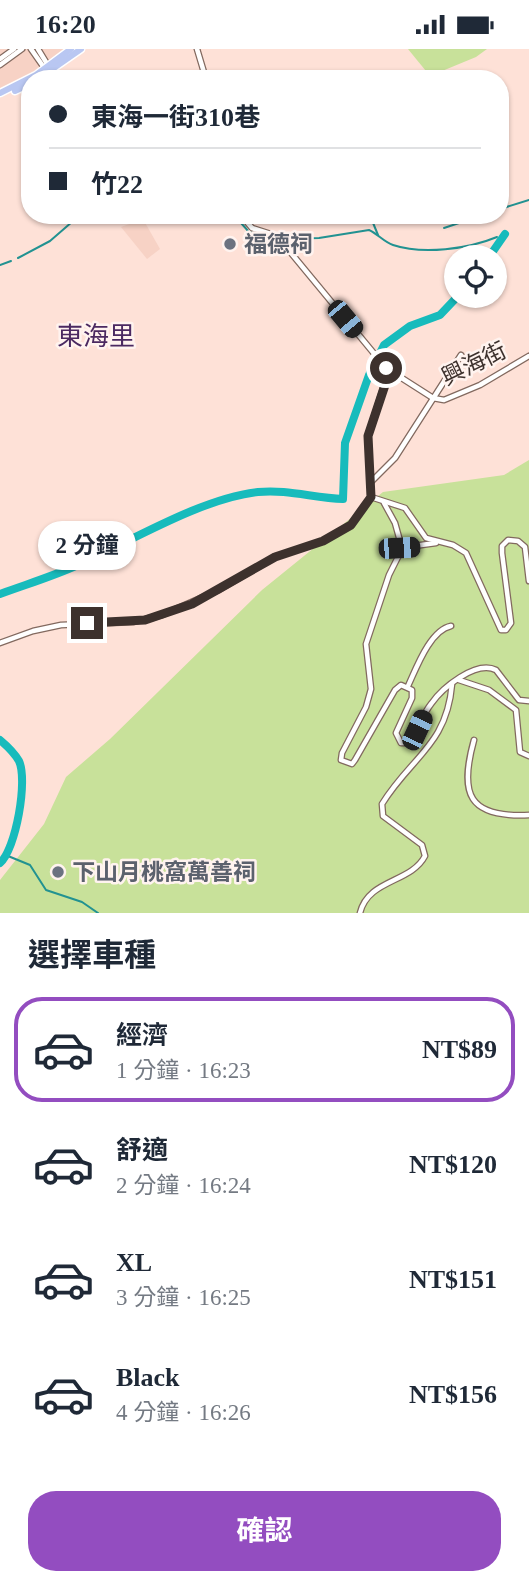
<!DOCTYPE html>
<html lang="zh-TW">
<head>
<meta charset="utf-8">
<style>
	body { margin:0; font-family:"Times New Roman","Noto Sans TC",serif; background:#f6f6f7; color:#1f2937; height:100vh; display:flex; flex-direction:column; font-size:26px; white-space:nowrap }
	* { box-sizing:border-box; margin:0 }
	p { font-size:23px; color:#747a83 }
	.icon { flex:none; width:38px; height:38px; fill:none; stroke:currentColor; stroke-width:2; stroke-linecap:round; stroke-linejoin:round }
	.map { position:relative; height:864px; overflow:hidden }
	.sheet { display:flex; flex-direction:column; background:#fff; flex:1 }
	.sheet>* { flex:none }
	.guide { position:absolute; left:21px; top:21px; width:488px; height:154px; border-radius:28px; box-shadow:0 2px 5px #0004; display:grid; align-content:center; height:154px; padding:0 28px; background:#fff }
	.buttons { position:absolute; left:444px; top:196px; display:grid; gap:14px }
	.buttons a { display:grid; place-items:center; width:63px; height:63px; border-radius:50%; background:#fff; box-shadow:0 2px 5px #0004; font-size:35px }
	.end { position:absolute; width:32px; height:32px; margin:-16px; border:9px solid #3d312d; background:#fff; box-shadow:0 0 0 4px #fff }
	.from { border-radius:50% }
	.bubble { position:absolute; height:49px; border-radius:24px; background:#fff; box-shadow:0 2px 5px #0004; font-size:23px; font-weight:700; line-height:49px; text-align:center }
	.car { position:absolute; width:21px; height:42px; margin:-21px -10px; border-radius:9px; box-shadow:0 0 5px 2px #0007; background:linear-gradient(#222 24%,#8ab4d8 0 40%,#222 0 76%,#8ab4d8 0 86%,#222 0) }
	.guide b { display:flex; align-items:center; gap:24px; height:66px; font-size:26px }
	.guide b+b { border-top:2px solid #e0e1e3 }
	.guide i { width:18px; height:18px; background:#1f2937 }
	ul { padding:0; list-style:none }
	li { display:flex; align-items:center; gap:21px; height:105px; margin:0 14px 10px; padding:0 14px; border:4px solid transparent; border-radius:28px }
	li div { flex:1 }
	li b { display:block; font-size:26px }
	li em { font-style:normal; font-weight:700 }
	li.current { border-color:#934dc0 }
	li>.icon { width:63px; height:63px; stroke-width:1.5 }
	h2 { padding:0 28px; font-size:32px; line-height:84px }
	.primary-button { display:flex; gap:14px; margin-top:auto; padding:14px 28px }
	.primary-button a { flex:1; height:80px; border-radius:28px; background:#934dc0; color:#fff; font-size:28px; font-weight:700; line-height:80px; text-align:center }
	.status { display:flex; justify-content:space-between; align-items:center; height:49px; padding:0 35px; background:#fff; direction:ltr }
	.status svg { height:19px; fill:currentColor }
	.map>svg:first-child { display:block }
	.built { fill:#f7d2c5 }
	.green { fill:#c8e19a }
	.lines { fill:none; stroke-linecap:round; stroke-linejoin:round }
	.stream { stroke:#229291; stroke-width:2 }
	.river { stroke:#17bbbc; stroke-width:8 }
	.minor-casing { stroke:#82695f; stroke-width:7 }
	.major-casing { stroke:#fff; stroke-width:9 }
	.minor { stroke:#fff; stroke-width:4.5 }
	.major { stroke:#b9c7f2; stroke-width:6 }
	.route { stroke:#3d312d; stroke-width:9 }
	.worship-dot { fill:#6b7280; stroke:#fff3ef; stroke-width:2.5 }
	.labels { text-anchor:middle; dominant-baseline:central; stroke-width:5; stroke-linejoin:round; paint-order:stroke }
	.worship-label { font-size:23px; font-weight:bold; fill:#5b616d; stroke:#fff3ef; text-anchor:start }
	.street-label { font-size:23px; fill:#3d312d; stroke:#fff3ef }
	.quarter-label { font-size:26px; fill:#4b2961; stroke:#fff3ef }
</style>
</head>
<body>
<div class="status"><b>16:20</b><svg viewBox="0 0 49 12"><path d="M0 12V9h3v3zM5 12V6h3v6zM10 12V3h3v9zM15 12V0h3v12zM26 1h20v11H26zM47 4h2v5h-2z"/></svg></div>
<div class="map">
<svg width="529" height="864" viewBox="0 0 529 864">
	<rect width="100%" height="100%" fill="#fee1d7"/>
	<!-- built -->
	<g class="built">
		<path d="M0 0H67L20 33 0 40Z"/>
		<path d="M143 170 160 200 147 210 121 178Z"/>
	</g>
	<!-- green -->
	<g class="green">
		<path d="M408 0H487L476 8 430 27Z"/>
		<path d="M529 411V864H0V831L44 775 66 728 110 690 262 541 383 443 504 426Z"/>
	</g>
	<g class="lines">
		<!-- stream -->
		<g class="stream">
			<path d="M500 160 529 151"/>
			<path d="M234 166 249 183 276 190"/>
			<path d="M366 166 371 169 378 186"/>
			<path d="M444 179 483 166"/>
			<path d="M282 190 319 189 369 181C378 185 384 193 393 196 423 206 468 200 497 188"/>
			<path d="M18 209 50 192 80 166"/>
			<path d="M0 216 11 212"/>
			<path d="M8 807 30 816 46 841 82 853 98 864"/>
		</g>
		<!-- river -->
		<g class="river">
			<path d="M489 208 505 185"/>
			<path d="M0 545C27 535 54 527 80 515 131 492 202 449 258 443 287 440 314 449 343 450L345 394 369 326 384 296 410 277 440 266 458 247"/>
			<path d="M0 691C6 696 15 705 19 712 28 731 16 800 0 814"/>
		</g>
		<defs>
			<g id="minor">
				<path d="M31 0 45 20"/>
				<path d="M38 0 49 18"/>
				<path d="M197 0 206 30"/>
				<path d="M0 10 14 0"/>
				<path d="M0 16 22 0"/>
				<path d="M241 166 252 179 277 187 386 319 433 349 444 351 480 336 529 307"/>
				<path d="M371 433 395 409 461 306"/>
				<path d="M371 448 405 459 426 489 453 496 466 504 501 581H506L511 574 502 504V497L508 491 518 492 525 498 529 532"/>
				<path d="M384 454 395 474 400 492 399 506 389 526 366 595 371 640 366 658 342 704 341 711 352 715 355 711 395 641 401 636 412 641V649L396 684 401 694H407L412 689C419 678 423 665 431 655 442 639 476 611 496 621L519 651 529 652"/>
				<path d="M399 499 436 494"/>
				<path d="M0 594 33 582 61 576 133 573 162 566 219 541 275 508 323 492 351 476 371 448 368 387 385 333 386 319"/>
				<path d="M459 631 489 641 516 661 520 703 529 707"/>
				<path d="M408 637C416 620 430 581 451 577"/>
				<path d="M474 691C459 745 468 769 529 766"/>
				<path d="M360 864C368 830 411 834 425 807L422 796 383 767 382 755C411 708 447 696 452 635"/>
			</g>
			<g id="major">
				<path d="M38 30 81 0"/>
				<path d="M15 42 30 35"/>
				<path d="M0 44 36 26 71 0"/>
			</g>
		</defs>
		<!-- minor casing -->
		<use href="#minor" class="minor-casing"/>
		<!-- major casing -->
		<use href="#major" class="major-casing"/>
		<!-- minor -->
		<use href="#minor" class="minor"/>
		<!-- major -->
		<use href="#major" class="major"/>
	</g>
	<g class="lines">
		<!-- route -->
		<path class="route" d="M87 574 145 571 192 555 275 508 323 492 351 476 371 448 368 387 386 333V319"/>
	</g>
	<!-- markers -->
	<g class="worship-dot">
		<circle cx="230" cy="195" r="7"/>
		<circle cx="58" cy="823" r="7"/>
	</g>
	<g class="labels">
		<!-- worship labels -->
		<g class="worship-label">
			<text x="244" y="195">福德祠</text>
			<text x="72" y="823">下山月桃窩萬善祠</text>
		</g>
		<!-- street labels -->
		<g class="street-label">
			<text transform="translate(474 315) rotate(-26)">興海街</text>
		</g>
		<!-- quarter labels -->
		<g class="quarter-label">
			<text x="96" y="287">東海里</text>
		</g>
	</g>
</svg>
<div class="buttons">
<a><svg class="icon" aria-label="locate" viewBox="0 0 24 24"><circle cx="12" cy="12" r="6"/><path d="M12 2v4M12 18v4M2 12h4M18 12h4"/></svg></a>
</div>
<i class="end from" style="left:386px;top:319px"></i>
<i class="end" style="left:87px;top:574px"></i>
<div class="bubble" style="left:38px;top:472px;width:98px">2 分鐘</div>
<i class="car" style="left:345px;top:270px;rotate:140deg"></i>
<i class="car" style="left:399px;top:499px;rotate:87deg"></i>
<i class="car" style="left:417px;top:681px;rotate:25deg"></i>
<div class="guide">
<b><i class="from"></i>東海一街310巷</b>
<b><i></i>竹22</b>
</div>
</div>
<section class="sheet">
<h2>選擇車種</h2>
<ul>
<li class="current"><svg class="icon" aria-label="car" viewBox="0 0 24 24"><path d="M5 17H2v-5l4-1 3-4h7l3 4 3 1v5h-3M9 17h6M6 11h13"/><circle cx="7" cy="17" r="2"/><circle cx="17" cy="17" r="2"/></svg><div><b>經濟</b><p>1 分鐘 · 16:23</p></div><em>NT$89</em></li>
<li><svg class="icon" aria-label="car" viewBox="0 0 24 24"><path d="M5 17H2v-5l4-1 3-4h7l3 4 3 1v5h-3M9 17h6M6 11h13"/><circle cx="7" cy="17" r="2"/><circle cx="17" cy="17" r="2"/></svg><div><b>舒適</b><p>2 分鐘 · 16:24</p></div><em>NT$120</em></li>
<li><svg class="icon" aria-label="car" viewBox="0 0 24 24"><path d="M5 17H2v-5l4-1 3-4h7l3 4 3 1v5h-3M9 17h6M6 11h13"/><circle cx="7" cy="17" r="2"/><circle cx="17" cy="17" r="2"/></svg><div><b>XL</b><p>3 分鐘 · 16:25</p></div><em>NT$151</em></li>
<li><svg class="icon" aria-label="car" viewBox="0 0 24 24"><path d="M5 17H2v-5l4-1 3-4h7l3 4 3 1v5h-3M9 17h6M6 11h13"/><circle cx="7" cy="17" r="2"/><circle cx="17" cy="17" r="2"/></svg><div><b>Black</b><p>4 分鐘 · 16:26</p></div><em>NT$156</em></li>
</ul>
<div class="primary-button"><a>確認</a></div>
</section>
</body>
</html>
